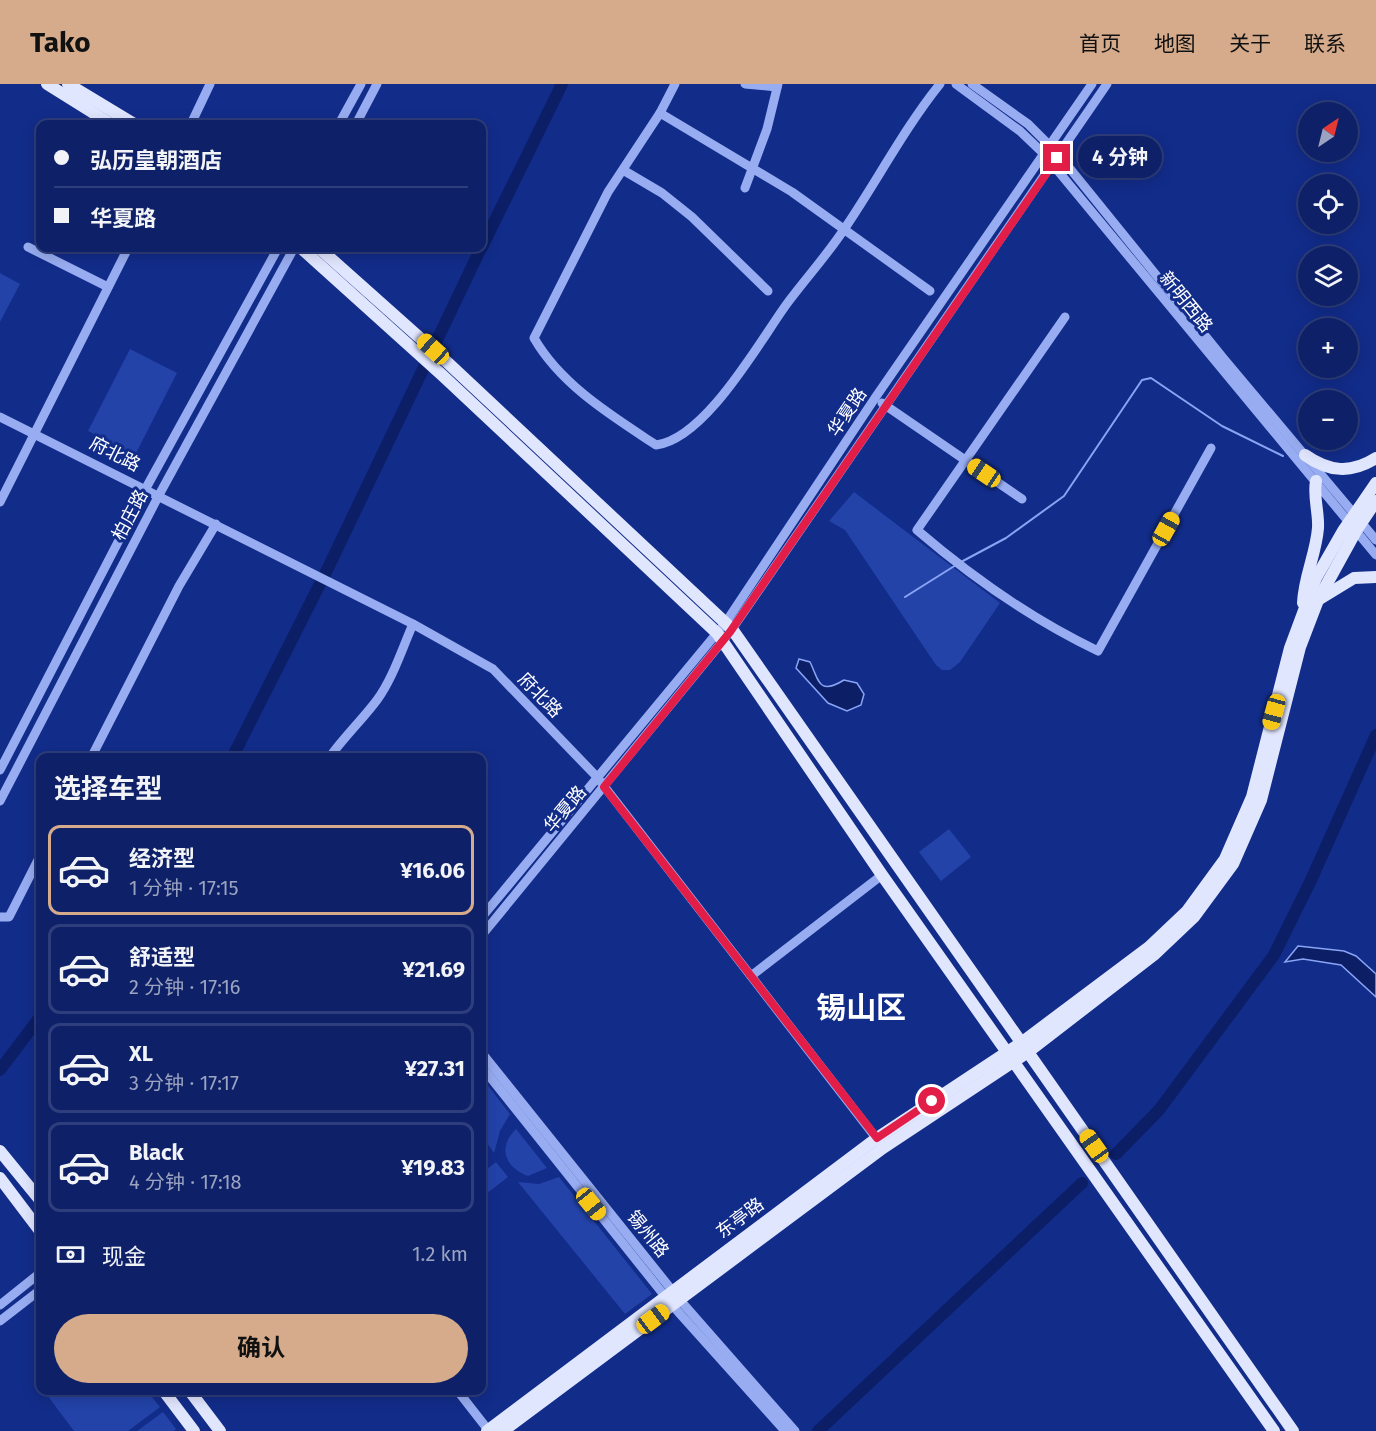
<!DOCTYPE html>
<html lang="zh">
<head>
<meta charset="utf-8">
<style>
	body { margin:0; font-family:"Fira Sans","Noto Sans SC",sans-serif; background:#1c2e71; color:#f1f3f6; height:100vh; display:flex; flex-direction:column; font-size:22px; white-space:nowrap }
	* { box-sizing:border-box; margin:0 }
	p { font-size:20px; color:#9ba3c0 }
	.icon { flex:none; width:33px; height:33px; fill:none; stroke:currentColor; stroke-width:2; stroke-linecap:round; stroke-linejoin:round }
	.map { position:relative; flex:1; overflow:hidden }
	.sheet { position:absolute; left:36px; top:669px; width:450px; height:642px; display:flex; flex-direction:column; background:#0e2168; border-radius:12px; box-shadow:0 3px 15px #0003,0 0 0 2px #2e3e7c }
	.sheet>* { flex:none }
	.hud { position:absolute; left:36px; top:36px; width:450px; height:132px; border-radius:12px; box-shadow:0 3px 15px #0003,0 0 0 2px #2e3e7c; display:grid; align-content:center; height:132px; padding:0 18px; background:#0e2168 }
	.needle { width:39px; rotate:35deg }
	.tools { position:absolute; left:1298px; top:18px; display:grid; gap:12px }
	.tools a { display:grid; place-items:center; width:60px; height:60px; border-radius:50%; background:#0e2168; box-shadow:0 3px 15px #0003,0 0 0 2px #2e3e7c; font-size:30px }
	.end { position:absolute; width:27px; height:27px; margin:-14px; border:8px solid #e11d48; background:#fff; box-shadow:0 0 0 3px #fff }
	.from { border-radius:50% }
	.bubble { position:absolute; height:42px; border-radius:21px; background:#0e2168; box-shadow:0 3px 15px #0003,0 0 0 2px #2e3e7c; font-size:20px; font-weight:700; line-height:42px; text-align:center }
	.car { position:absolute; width:18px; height:36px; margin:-18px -9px; border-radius:8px; box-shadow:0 0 4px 2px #0007; background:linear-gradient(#f5c518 24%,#345 0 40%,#f5c518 0 76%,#345 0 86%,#f5c518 0) }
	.hud b { display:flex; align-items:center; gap:21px; height:57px; font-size:22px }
	.hud b+b { border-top:2px solid #2e3e7c }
	.hud i { width:15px; height:15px; background:#f1f3f6 }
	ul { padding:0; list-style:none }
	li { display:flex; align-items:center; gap:18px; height:90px; margin:0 12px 9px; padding:0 6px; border:3px solid #2e3e7c; border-radius:12px }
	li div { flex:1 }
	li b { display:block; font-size:22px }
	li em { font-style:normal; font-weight:700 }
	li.on { border-color:#d6ab8b }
	li>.icon { width:54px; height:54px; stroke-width:1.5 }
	h2 { padding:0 18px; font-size:27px; line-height:72px }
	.pay { display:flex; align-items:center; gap:15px; height:66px; padding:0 18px; font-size:22px }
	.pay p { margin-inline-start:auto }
	.action { display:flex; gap:12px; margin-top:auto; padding:12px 18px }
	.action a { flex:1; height:69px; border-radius:36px; background:#d6ab8b; color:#111; font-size:24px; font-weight:700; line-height:69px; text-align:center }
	header { display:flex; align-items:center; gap:36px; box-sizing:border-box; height:84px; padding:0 30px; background:#d6ab8b; color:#111 }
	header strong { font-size:28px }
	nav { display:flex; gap:33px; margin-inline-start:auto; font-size:21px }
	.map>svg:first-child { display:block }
	.green { fill:#2343a9 }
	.water { fill:#0b1e66; stroke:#89a4f4; stroke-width:1.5 }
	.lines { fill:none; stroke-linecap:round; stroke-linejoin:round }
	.stream { stroke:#89a4f4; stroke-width:2 }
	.river { stroke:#0b1e66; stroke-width:12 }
	.minor { stroke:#98adf1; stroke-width:9 }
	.major { stroke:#e1e6ff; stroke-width:12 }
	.route { stroke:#e11d48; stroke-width:8 }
	.labels { text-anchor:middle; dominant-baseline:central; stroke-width:6; stroke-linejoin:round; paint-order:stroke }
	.street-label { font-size:18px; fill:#fff; stroke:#122c8a }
	.town-label { font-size:30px; font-weight:bold; fill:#fff; stroke:#122c8a }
</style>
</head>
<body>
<header>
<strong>Tako</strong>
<nav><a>首页</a><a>地图</a><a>关于</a><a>联系</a></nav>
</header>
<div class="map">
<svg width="1376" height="1347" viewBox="0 0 1376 1347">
	<rect width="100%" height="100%" fill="#122c8a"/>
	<!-- green -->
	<g class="green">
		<path d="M0 189 20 200 0 238Z"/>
		<path d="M130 265 177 289 135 371 88 347Z"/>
		<path d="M854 408 1000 519 960 578 950 586H942L936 581 845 446 829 437Z"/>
		<path d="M949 745 971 773 941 797 919 768Z"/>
		<path d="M482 994 510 1030 500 1047 494 1069 482 1052Z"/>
		<path d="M516 1045 547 1084 528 1092C505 1083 497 1064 516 1045Z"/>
		<path d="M496 1078 508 1093 482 1113V1089Z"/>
		<path d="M559 1093 652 1210 625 1230 518 1098 539 1100Z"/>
		<path d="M52 1307H147L160 1323 128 1347H74L47 1311Z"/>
		<path d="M163 1328 176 1345 174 1347H137Z"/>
	</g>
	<!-- water -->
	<g class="water">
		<path d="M799 575 810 578C819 596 818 612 844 596L857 599 864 610 861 621 847 627 828 619 796 584Z"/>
		<path d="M1298 862 1344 867 1356 872 1376 890V913L1341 881 1303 875 1285 878Z"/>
	</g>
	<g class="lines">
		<!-- stream -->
		<g class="stream">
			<path d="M961 478 1006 454 1064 412 1142 296 1151 294 1222 342 1283 372"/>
			<path d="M905 513 956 481"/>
		</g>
		<!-- river -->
		<g class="river">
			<path d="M482 163 562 0"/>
			<path d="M232 674 328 484 481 164"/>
			<path d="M0 986 40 933"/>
			<path d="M1116 1070 1159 1026 1274 871 1312 794 1376 651"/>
			<path d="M818 1347 1082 1099"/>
		</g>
		<!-- minor -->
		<g class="minor">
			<path d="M745 0 777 3"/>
			<path d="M956 0 1020 47 1044 70 1376 471"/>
			<path d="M972 0 1028 40 1059 71 1224 275 1376 456"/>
			<path d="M660 29 675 0"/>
			<path d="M191 40 210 0"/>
			<path d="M339 40 361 0"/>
			<path d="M356 40 377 0"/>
			<path d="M623 86 662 109 692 133 768 207"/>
			<path d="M745 104 767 45 778 0"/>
			<path d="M28 163 108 203"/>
			<path d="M930 207 792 108 660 29 608 108 534 254C561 301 612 332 656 361 705 355 758 260 786 221 806 194 829 169 847 141 878 95 906 42 940 0"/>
			<path d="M1065 233 917 446C973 494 1031 535 1098 567L1211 364"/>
			<path d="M882 319 1022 415"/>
			<path d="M0 333 413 540 493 585 597 693 880 1059"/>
			<path d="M0 418 128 164"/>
			<path d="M91 674 179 502 216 440"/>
			<path d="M329 674C344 653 362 636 377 616 393 594 402 565 413 540"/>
			<path d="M0 686 146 404 278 164"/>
			<path d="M0 717 159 411 294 164"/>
			<path d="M0 833H9L40 772"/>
			<path d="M482 833 726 538 875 314 1092 0"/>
			<path d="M482 851 730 548 1107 0"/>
			<path d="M751 892 882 791"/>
			<path d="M482 969 679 1215 795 1347"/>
			<path d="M482 983 672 1221 785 1347"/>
			<path d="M0 1221 40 1189"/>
			<path d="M0 1237 40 1206"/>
			<path d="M457 1306 489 1347"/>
		</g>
		<!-- major -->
		<g class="major">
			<path d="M47 0 111 40"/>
			<path d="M68 0 134 40"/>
			<path d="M301 164 442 291 717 549 882 791 1274 1347"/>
			<path d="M319 164 448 279 732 545 1293 1347"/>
			<path d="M1305 371C1329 388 1351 390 1376 374"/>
			<path d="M1318 516 1354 494 1376 493"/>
			<path d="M1303 519C1304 493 1316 470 1318 444 1319 428 1313 413 1316 397"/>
			<path d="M0 1067 40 1116"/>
			<path d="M0 1094 40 1147"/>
			<path d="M163 1306 194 1347"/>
			<path d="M189 1306 220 1347"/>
			<path d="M487 1347 877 1054 1021 959 1149 863 1187 827 1225 775 1252 713 1290 564 1316 494 1343 447 1376 399"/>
			<path d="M503 1347 883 1064 1028 968 1155 870 1194 833 1233 780 1261 716 1300 563 1318 516 1356 447 1376 417"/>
		</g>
	</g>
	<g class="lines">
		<!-- route -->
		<path class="route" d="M932 1017 877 1054 604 703 730 548 1057 74"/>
	</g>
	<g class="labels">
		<!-- street labels -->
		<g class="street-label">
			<text transform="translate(1186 218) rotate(51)">新明西路</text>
			<text transform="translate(847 328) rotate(-56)">华夏路</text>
			<text transform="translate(115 370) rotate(27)">府北路</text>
			<text transform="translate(130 431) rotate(-62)">柏庄路</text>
			<text transform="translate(540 611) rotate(46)">府北路</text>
			<text transform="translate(565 725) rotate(-50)">华夏路</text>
			<text transform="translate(740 1134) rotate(-37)">东亭路</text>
			<text transform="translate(648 1150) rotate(51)">锡州路</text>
		</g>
		<!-- town labels -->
		<g class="town-label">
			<text x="861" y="924">锡山区</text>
		</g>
	</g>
</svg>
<div class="tools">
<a><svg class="needle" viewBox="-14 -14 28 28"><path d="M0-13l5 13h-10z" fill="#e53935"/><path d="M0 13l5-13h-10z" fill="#9ba3c0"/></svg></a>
<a><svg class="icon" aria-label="locate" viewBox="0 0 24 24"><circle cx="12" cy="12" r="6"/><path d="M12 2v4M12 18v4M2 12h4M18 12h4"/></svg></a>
<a><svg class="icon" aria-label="layers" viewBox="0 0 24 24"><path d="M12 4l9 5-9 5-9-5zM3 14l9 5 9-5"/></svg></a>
<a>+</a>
<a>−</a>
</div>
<i class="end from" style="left:932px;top:1017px"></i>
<i class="end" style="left:1057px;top:74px"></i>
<div class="bubble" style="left:1078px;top:52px;width:84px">4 分钟</div>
<i class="car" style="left:433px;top:265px;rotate:312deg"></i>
<i class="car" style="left:984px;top:389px;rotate:304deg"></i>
<i class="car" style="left:1166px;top:445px;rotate:29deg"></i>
<i class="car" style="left:1274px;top:628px;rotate:195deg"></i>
<i class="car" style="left:1094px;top:1062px;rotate:325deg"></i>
<i class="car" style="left:591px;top:1120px;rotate:141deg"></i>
<i class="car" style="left:653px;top:1235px;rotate:53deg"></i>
<div class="hud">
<b><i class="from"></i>弘历皇朝酒店</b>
<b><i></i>华夏路</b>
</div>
<section class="sheet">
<h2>选择车型</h2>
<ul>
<li class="on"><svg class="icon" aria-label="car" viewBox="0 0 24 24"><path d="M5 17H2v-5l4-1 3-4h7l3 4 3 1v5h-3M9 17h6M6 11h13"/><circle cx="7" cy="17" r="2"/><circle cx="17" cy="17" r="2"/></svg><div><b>经济型</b><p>1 分钟 · 17:15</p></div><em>¥16.06</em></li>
<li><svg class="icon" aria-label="car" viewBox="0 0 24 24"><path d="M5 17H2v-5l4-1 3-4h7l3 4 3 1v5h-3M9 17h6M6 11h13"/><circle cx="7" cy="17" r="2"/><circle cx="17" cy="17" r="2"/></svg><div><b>舒适型</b><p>2 分钟 · 17:16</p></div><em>¥21.69</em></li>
<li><svg class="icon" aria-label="car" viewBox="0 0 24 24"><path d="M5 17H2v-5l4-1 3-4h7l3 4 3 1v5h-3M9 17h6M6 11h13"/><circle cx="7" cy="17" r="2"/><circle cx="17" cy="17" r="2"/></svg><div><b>XL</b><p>3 分钟 · 17:17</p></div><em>¥27.31</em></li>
<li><svg class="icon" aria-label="car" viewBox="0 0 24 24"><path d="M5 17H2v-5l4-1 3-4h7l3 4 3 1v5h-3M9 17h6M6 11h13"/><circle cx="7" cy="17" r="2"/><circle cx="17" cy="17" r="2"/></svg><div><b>Black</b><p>4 分钟 · 17:18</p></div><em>¥19.83</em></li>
</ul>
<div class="pay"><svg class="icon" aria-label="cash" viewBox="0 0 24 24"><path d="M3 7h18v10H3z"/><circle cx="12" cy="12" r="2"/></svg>现金<p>1.2 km</p></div>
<div class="action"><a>确认</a></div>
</section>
</div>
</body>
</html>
